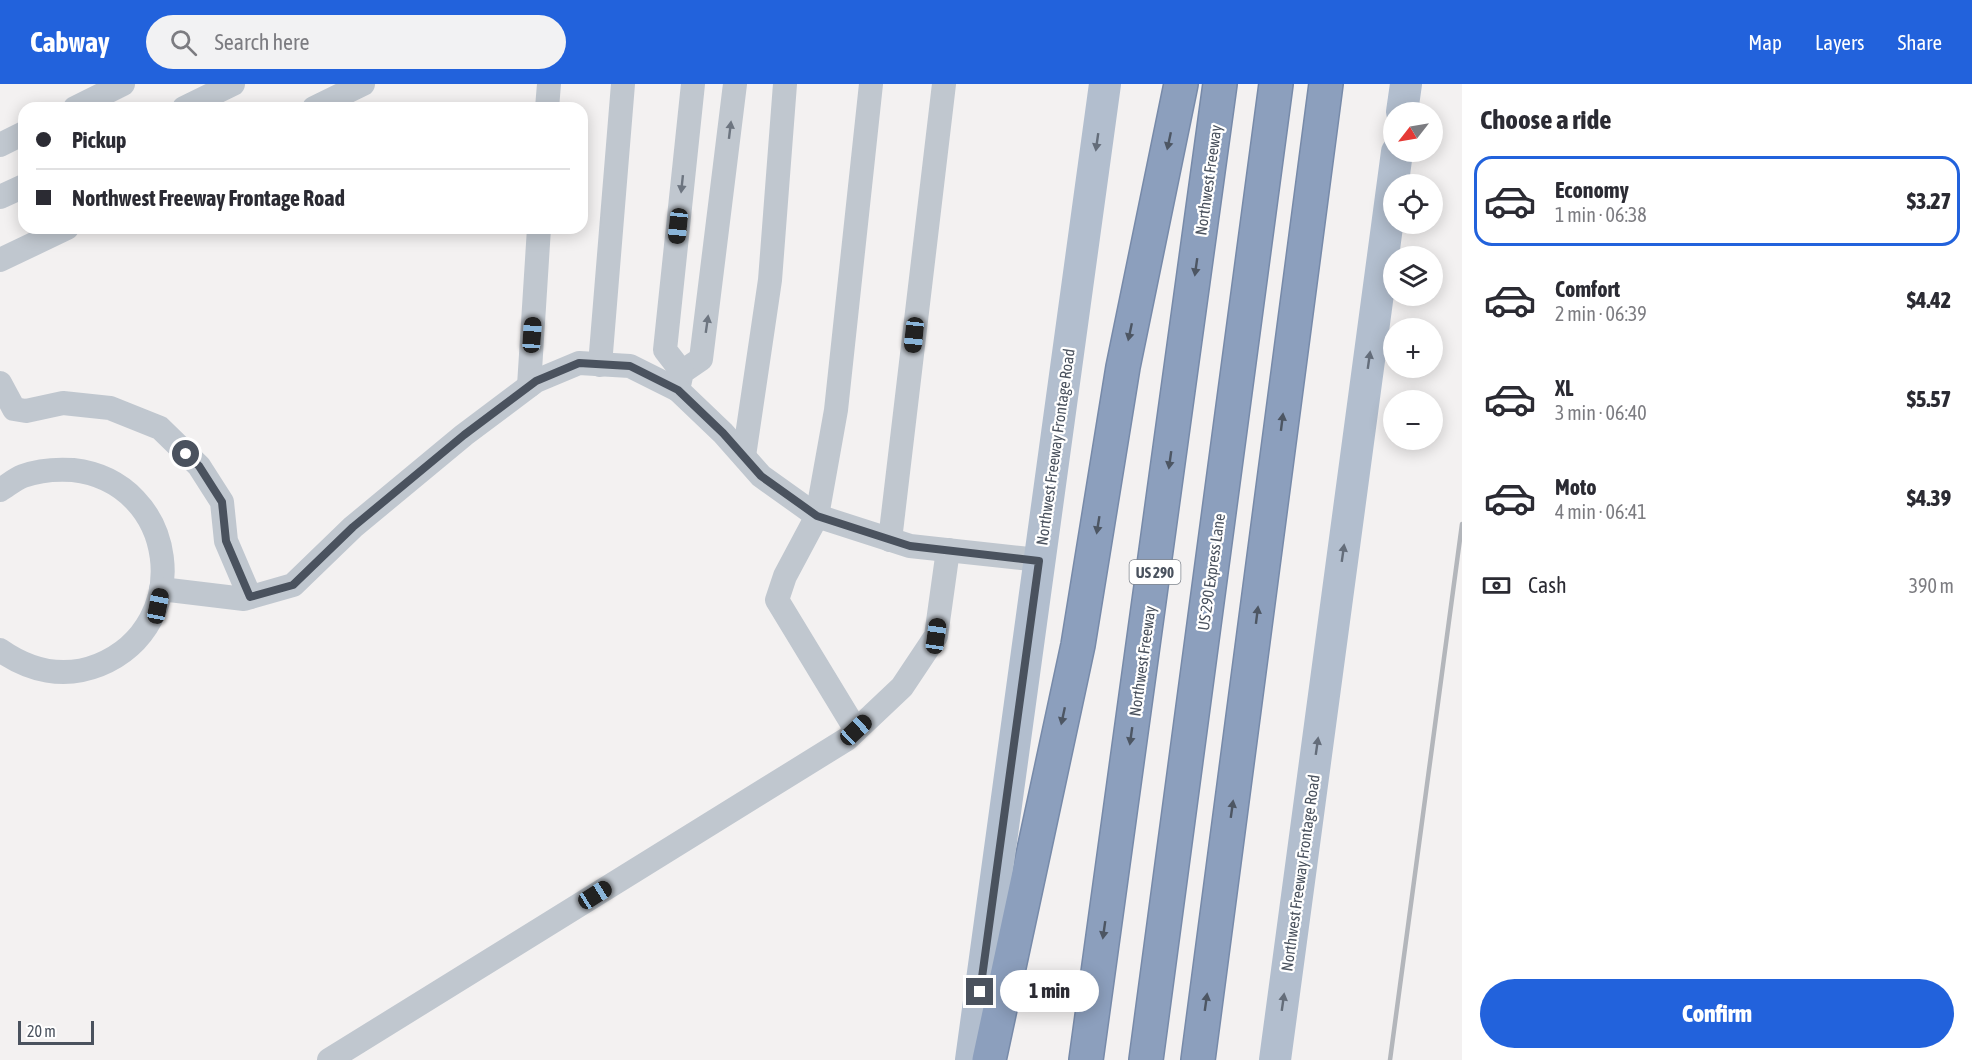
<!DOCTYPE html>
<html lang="en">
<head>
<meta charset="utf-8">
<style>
	body { margin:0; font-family:"Asap Condensed",sans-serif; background:#f2f2f3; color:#2b2b33; height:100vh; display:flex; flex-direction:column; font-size:22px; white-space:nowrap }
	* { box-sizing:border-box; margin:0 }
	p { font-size:20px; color:#7c7c81 }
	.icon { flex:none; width:33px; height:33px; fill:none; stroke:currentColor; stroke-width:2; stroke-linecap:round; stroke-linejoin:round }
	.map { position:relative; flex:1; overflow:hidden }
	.side { display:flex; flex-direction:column; background:#fff; width:510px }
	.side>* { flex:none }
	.banner { position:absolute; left:18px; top:18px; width:570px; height:132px; border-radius:18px; box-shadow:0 3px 15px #0003; display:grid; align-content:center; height:132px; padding:0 18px; background:#fff }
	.needle { width:39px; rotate:239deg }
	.buttons { position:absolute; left:1383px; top:18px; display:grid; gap:12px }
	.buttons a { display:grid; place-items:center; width:60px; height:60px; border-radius:50%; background:#fff; box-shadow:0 3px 15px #0003; font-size:30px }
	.scale { position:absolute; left:18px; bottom:15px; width:76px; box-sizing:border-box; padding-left:6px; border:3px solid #4a525e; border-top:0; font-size:16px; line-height:21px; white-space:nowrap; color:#4a525e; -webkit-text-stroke:4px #fff; paint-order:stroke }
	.end { position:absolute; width:27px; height:27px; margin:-14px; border:8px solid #4a525e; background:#fff; box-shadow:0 0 0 3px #fff }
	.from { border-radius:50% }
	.bubble { position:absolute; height:42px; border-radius:21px; background:#fff; box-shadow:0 3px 15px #0003; font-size:20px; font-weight:800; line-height:42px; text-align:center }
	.car { position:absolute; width:18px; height:36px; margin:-18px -9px; border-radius:8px; box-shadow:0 0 4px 2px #0007; background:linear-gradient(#222 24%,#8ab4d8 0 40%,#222 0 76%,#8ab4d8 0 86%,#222 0) }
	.banner b { display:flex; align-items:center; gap:21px; height:57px; font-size:22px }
	.banner b+b { border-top:2px solid #e1e1e2 }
	.banner i { width:15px; height:15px; background:#2b2b33 }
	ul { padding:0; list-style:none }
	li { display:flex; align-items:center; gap:18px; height:90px; margin:0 12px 9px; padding:0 6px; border:3px solid transparent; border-radius:18px }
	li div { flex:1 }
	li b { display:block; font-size:22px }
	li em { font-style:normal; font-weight:800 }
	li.selected { border-color:#2262dc }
	li>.icon { width:54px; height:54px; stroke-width:1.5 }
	h2 { padding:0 18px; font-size:27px; line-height:72px }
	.pay { display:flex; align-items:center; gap:15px; height:66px; padding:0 18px; font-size:22px }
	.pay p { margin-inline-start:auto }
	.primary-button { display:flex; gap:12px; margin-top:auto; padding:12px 18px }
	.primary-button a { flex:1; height:69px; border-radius:36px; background:#2262dc; color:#fff; font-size:24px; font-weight:800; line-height:69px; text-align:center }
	header { display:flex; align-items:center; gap:36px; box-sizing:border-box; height:84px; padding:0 30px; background:#2262dc; color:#fff }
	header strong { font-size:28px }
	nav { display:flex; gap:33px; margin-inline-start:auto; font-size:21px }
	.search { width:420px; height:54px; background:#f2f2f3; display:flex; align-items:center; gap:15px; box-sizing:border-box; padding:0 21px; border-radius:33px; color:#7c7c81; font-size:22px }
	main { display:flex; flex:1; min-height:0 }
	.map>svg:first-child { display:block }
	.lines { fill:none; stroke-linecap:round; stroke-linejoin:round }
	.highway-casing { stroke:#778aa9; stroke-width:36 }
	.minor { stroke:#c0c7cf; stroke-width:24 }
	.major { stroke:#b2bece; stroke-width:32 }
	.highway { stroke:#8c9fbd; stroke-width:33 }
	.rail { stroke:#b3b6bb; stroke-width:4.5 }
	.oneway { fill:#6d7580 }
	.oneway2 { fill:#4d5663 }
	.oneway3 { fill:#646d7a }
	.route { stroke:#4a525e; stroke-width:8 }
	.labels { text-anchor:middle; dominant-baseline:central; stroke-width:4.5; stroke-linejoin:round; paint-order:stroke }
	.shield { fill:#fff; stroke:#80868e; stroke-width:1.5 }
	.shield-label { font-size:15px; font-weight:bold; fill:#4a525e }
	.street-label { font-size:16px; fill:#4a525e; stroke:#fff }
</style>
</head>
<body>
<header>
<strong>Cabway</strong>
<div class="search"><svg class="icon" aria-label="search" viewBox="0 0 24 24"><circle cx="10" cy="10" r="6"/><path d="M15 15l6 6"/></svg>Search here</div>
<nav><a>Map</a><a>Layers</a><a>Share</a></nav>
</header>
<main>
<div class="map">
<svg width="1462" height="976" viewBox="0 0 1462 976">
	<rect width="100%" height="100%" fill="#f3f1f1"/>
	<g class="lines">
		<defs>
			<g id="highway">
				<path d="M989 976 1078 561 1123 283 1181 0"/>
				<path d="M1086 976 1220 0"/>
				<path d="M1146 976 1276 0"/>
				<path d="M1198 976 1326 0"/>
			</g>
		</defs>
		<!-- highway casing -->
		<use href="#highway" class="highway-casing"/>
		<!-- minor -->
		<g class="minor">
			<path d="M735 0 701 275 682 288 678 306 723 349 761 392 817 432 910 462 1039 476"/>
			<path d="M75 24 123 0"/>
			<path d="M184 24 233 0"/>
			<path d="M314 24 363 0"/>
			<path d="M547 24 549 0"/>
			<path d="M0 61 24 49"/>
			<path d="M0 113 24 102"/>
			<path d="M0 176 67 144"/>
			<path d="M600 281 623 0"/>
			<path d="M682 288 665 266 693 0"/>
			<path d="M0 299 14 325 26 327 63 319 110 324 160 344 199 382 222 418 226 457 250 513"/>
			<path d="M529 302 539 144"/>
			<path d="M744 372 770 196 785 0"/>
			<path d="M0 406C7 402 15 395 23 392 39 386 57 385 73 386 178 398 196 541 99 581 64 595 30 587 0 566"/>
			<path d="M890 456 944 0"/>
			<path d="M161 505 244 515 293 501 353 443 464 351 536 297 579 279 630 282 678 306"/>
			<path d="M856 646 777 516 785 492 817 432 836 326 871 0"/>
			<path d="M329 976 847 655 902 603 936 552 948 466"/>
		</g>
		<!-- major -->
		<g class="major">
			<path d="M1402 28 1406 0"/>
			<path d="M971 976 1105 0"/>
			<path d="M1275 976 1397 68"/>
		</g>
		<!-- highway -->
		<use href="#highway" class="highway"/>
		<!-- rail -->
		<path class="rail" d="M1390 976 1462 440"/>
	</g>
	<!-- one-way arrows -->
	<defs><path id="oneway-solid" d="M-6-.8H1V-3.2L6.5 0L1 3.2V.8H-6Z" transform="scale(1.5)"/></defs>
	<g class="oneway">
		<use href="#oneway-solid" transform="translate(730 46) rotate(-83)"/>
		<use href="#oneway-solid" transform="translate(682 100) rotate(96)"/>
		<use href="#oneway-solid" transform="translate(707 240) rotate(-82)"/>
	</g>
	<g class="oneway2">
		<use href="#oneway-solid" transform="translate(1169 57) rotate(102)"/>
		<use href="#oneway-solid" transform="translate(1196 183) rotate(98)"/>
		<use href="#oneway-solid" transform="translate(1130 248) rotate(102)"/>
		<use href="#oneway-solid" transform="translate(1282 338) rotate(-83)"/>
		<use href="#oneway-solid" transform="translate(1170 376) rotate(98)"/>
		<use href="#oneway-solid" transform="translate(1098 441) rotate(99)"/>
		<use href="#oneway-solid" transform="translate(1257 531) rotate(-83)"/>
		<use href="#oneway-solid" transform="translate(1063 632) rotate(102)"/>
		<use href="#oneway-solid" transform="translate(1131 652) rotate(98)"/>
		<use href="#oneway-solid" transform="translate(1232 725) rotate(-82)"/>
		<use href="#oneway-solid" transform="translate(1104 846) rotate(98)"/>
		<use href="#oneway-solid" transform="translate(1206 918) rotate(-82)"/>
	</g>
	<g class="oneway3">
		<use href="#oneway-solid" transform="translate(1097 58) rotate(98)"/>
		<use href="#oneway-solid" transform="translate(1369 276) rotate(-82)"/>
		<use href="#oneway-solid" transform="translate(1343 469) rotate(-82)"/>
		<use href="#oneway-solid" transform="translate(1317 662) rotate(-82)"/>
		<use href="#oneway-solid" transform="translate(1283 918) rotate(-82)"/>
	</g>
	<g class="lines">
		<!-- route -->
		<path class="route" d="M186 370 199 382 222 418 226 457 250 513 293 501 353 443 464 351 536 297 579 279 630 282 678 306 723 349 761 392 817 432 910 462 1039 477 980 908"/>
	</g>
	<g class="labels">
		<!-- shield labels -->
		<rect class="shield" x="1129.5" y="476" width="51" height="24" rx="4.5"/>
		<g class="shield-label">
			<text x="1155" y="488">US 290</text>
		</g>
		<!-- street labels -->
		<g class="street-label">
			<text transform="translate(1208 96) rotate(-82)">Northwest Freeway</text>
			<text transform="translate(1055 363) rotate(-82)">Northwest Freeway Frontage Road</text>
			<text transform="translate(1211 488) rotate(-82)">US 290 Express Lane</text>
			<text transform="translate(1142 577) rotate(-82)">Northwest Freeway</text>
			<text transform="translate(1300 789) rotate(-82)">Northwest Freeway Frontage Road</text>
		</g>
	</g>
</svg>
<div class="buttons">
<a><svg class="needle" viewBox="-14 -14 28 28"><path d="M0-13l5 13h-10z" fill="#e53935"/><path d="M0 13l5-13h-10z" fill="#7c7c81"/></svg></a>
<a><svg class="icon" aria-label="locate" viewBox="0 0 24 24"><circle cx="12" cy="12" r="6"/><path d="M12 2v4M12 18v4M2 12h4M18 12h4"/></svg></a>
<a><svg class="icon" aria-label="layers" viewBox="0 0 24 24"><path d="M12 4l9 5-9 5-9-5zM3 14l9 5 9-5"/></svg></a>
<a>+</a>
<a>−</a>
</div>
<div class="scale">20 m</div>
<i class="end from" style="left:186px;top:370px"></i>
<i class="end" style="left:980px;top:908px"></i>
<div class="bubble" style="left:1000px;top:886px;width:99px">1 min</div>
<i class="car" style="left:678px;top:142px;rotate:186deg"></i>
<i class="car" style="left:532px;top:251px;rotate:4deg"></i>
<i class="car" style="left:914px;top:251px;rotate:186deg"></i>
<i class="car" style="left:158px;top:522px;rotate:11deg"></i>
<i class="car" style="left:936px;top:552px;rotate:8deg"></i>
<i class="car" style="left:856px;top:646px;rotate:47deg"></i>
<i class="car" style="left:595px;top:811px;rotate:58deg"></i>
<div class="banner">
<b><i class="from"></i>Pickup</b>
<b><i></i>Northwest Freeway Frontage Road</b>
</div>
</div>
<section class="side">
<h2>Choose a ride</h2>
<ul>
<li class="selected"><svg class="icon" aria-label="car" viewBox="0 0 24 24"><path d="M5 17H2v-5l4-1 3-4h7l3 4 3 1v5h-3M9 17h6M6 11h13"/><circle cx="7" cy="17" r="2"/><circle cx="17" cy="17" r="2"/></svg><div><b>Economy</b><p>1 min · 06:38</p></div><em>$3.27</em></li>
<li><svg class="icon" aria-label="car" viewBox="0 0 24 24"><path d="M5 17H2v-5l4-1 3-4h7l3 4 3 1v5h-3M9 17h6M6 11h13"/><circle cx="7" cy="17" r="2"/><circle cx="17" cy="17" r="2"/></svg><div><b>Comfort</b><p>2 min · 06:39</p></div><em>$4.42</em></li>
<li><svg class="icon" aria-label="car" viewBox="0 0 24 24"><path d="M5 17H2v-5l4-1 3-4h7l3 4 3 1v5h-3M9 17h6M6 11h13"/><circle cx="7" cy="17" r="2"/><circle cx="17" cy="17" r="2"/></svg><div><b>XL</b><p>3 min · 06:40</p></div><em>$5.57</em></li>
<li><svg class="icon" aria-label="car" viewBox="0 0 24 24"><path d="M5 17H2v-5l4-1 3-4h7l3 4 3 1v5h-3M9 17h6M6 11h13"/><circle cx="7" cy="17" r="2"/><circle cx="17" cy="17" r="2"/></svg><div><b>Moto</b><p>4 min · 06:41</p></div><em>$4.39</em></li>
</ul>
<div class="pay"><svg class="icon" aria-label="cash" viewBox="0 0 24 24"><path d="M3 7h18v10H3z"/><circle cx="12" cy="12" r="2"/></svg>Cash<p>390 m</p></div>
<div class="primary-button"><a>Confirm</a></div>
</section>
</main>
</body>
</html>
